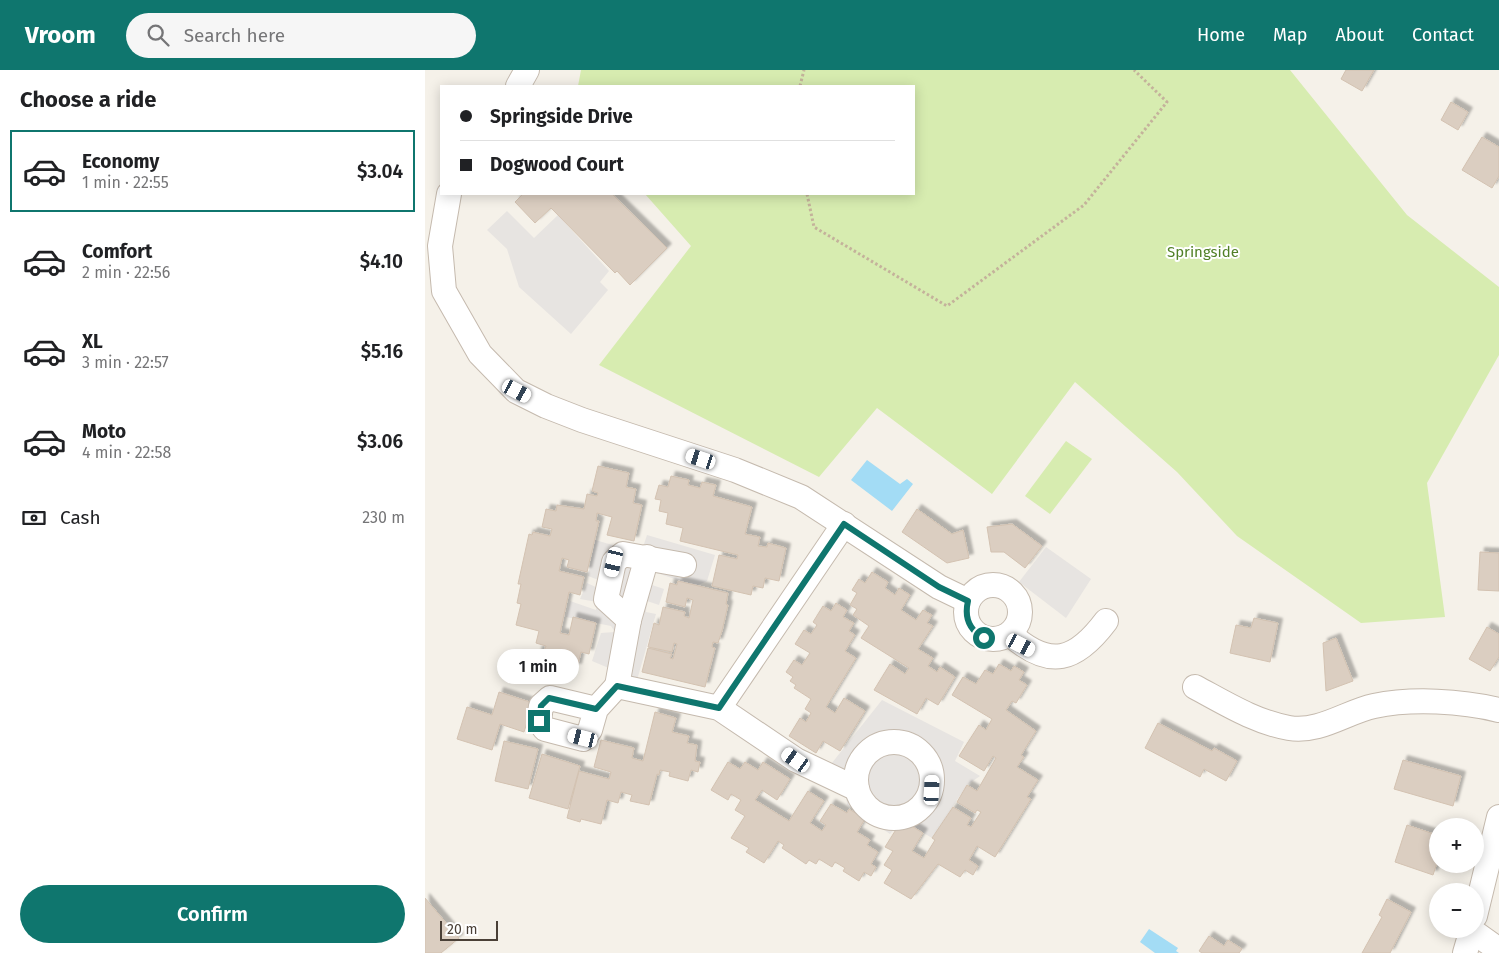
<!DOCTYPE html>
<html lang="en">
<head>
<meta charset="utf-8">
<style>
	body { margin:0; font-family:"Fira Sans",sans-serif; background:#f6f6f6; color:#202124; height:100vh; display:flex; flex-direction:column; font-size:19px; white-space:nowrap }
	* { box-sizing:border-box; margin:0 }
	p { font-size:16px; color:#757577 }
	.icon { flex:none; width:28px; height:28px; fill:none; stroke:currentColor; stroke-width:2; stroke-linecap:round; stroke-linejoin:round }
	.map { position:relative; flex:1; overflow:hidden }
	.details { display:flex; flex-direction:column; background:#fff; width:425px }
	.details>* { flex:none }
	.top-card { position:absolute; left:15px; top:15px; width:475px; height:110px; border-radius:0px; box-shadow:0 2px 12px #0003; display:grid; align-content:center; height:110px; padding:0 20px; background:#fff }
	.tools { position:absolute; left:1004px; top:748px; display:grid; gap:10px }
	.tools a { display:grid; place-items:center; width:55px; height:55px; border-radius:50%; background:#fff; box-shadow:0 2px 12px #0003; font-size:25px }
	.scale { position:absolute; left:15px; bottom:12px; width:58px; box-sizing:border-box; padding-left:5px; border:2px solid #4a4037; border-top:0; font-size:14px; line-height:18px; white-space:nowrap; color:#4a4037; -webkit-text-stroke:4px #fff; paint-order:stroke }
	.end { position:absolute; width:22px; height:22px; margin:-11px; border:6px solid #0f766e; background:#fff; box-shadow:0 0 0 2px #fff }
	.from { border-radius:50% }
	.bubble { position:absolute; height:35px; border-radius:18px; background:#fff; box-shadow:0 2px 12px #0003; font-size:16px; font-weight:600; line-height:35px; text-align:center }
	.car { position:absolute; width:15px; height:30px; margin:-15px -8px; border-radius:6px; box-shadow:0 0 4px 1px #0007; background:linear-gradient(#fff 24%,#345 0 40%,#fff 0 76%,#345 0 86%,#fff 0) }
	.top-card b { display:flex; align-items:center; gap:18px; height:48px; font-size:19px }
	.top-card b+b { border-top:1px solid #e0e0e0 }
	.top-card i { width:12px; height:12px; background:#202124 }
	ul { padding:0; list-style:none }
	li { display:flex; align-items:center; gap:15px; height:82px; margin:0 10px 8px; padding:0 10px; border:2px solid transparent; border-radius:0px }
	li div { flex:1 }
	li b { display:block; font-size:19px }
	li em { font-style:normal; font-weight:600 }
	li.active { border-color:#0f766e }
	li>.icon { width:45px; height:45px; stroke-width:1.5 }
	h2 { padding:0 20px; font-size:22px; line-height:60px }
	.pay { display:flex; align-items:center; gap:12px; height:55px; padding:0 20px; font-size:19px }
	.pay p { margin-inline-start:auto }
	.button { display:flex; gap:10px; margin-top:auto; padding:10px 20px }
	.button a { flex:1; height:58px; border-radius:30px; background:#0f766e; color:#fff; font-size:20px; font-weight:600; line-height:58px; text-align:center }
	header { display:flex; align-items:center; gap:30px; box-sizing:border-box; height:70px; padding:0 25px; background:#0f766e; color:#fff }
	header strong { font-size:24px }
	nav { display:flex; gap:28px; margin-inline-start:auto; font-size:18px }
	.search { width:350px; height:45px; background:#f6f6f6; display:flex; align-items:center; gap:12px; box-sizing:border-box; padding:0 18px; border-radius:28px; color:#757577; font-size:19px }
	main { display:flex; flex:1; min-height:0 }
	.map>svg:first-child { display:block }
	.green { fill:#d7ecb0 }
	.parking { fill:#e7e4e1 }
	.water { fill:#a3dcf5 }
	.building { fill:#dbcec1; stroke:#d3c2b1; filter:url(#shadow) }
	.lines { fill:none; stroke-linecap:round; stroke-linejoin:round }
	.minor-casing { stroke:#c5baae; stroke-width:26 }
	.path { stroke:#c4b29b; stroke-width:3; stroke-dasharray:2.5 2.5; stroke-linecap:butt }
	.minor { stroke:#fff; stroke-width:24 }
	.route { stroke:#0f766e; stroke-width:6 }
	.labels { text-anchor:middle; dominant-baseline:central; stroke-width:4; stroke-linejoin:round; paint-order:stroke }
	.park-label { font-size:15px; fill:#518026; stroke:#fff }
</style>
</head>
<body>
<header>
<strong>Vroom</strong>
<div class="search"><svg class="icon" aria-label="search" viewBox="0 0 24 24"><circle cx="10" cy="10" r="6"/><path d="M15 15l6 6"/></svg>Search here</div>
<nav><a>Home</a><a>Map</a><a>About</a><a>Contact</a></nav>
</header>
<main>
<section class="details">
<h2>Choose a ride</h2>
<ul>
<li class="active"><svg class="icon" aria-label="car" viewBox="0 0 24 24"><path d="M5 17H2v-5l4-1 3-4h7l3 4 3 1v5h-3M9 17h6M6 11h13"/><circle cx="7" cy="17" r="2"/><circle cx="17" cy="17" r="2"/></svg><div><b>Economy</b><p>1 min · 22:55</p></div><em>$3.04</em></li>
<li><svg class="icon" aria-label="car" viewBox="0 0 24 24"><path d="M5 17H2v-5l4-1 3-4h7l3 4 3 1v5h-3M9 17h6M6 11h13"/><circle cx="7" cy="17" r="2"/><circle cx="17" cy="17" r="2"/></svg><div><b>Comfort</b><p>2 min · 22:56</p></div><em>$4.10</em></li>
<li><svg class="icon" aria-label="car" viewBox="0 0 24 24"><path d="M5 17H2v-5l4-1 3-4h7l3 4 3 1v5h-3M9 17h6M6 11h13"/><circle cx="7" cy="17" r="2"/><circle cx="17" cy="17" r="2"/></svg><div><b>XL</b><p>3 min · 22:57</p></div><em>$5.16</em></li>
<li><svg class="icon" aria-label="car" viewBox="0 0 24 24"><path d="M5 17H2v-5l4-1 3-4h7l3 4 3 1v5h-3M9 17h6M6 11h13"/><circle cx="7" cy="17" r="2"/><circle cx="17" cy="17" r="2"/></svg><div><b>Moto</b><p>4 min · 22:58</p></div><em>$3.06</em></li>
</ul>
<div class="pay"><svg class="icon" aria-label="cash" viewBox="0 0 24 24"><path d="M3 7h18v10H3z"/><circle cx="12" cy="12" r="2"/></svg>Cash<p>230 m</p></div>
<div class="button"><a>Confirm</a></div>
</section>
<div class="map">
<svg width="1074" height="883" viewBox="0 0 1074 883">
	<defs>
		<filter id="shadow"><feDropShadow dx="4.5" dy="-4.5" stdDeviation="1" flood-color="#0004"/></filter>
	</defs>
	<rect width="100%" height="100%" fill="#f5f1e9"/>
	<!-- green -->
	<g class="green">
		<path d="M156 0H865L982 145 1074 217V285L1002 413 1020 547 936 553 812 466 752 402 650 312 567 424 452 338 394 407 174 295 266 176 220 124H489V16H153Z"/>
		<path d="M641 371 667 389 625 444 600 426Z"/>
	</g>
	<!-- parking -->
	<g class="parking">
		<path d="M82 141 109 168 133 145 184 201 175 212 183 220 146 264 94 217 82 179 62 160Z"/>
		<path d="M222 465 290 485 282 511 271 516 229 502 227 515 239 519 234 535 222 531 221 542 231 544 212 610 167 591 176 563 190 562 186 556 141 547 145 531 171 540 172 532 155 529 162 513 175 519 179 512 163 506 170 470 216 483Z"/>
		<path d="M621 477 666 509 641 548 594 512Z"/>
		<path d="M457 630 539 672 530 691 555 706 542 715 507 768 477 750 465 764 422 735 420 712 399 703Z"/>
	</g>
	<!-- water -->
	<g class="water">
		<path d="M442 390 475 414 482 409 488 414 467 441 426 410Z"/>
		<path d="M724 859 753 878 751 881 754 883H730L715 872Z"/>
	</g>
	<!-- building -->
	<g class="building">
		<path d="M921 0H949L937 21 916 9Z"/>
		<path d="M1026 32 1043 42 1033 60 1016 50Z"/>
		<path d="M1057 67 1074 77V106L1067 118 1037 100Z"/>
		<path d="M98 124H187L242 178 205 215 192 201 190 203 126 138 110 153 90 132Z"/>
		<path d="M173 396 204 403 201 417 211 419 208 433 217 435 209 471 182 465 187 447 172 443 171 451H174L162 502 142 497 144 490 137 488 134 501 159 507 155 525 144 522 135 563 144 565 148 547 171 553 164 584 156 582 152 598 144 596 140 610 108 603 113 580 119 581 121 576 111 573 114 561 91 555 96 534 92 533 96 514H93L104 464 107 465 108 462 125 466 127 459 117 457 121 439 131 441 132 435 159 439 162 424 172 426 173 423 167 421Z"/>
		<path d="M246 406 264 410 263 415 275 418 277 412 291 415 288 426 327 437 320 464 335 467 333 476 342 477 343 473 361 478 354 511 340 508 338 518 328 516 326 525 287 516 294 485 312 489 313 485 255 471 258 458 241 454 243 443 234 441 236 430 230 429 234 415 243 417Z"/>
		<path d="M492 439 527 464 538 460 544 488 522 493 477 462Z"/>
		<path d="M587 454 617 476 600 498 579 482H566L562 457Z"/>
		<path d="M1055 482 1074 483V521L1053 520Z"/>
		<path d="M447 502 463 512 460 518 470 525 474 518 485 525 476 540 491 550 498 540 507 545 502 553 508 556 493 579 508 588 503 596 512 602 515 597 530 607 513 635 501 628 492 644 449 620 465 594 480 604 484 598 436 568 444 556 428 545 432 539 425 535 432 523 427 520 434 509 440 513Z"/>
		<path d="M253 511 303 523 301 534 303 535 297 561 293 573 288 572 287 577 290 578 280 617 217 602 223 578 247 584 245 588 248 589 252 574 249 573 247 582 223 577 229 553 234 555 238 537 260 542 259 546 264 548 268 530 262 528 260 537 241 532 245 513 252 515Z"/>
		<path d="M411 533 422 540 418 547 429 553 424 561 430 565 420 581 431 588 401 637 410 643 419 628 440 641 415 681 398 671 391 683 364 666 375 648 381 652 386 643 380 639 386 629 369 618 371 615 365 611 368 607 361 602 369 590 377 595 385 583 370 574 379 560 386 564 392 555 388 552 398 536 406 541Z"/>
		<path d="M829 548 853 553 845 592 805 583 811 555 826 558Z"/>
		<path d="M1062 557 1074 564V587L1065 601 1044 589Z"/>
		<path d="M911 568 928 611 901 621 898 573Z"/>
		<path d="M574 594 586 601 589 596 599 602 594 610 602 615 591 633 587 631 581 640 611 661 596 685 599 687 592 697 613 710 602 727 606 729 570 787 552 776 544 790 553 796 548 805 540 800 535 807 513 794 486 829 459 813 467 800 459 795 468 781 460 777 477 750 498 763 487 781 499 788 510 770 507 768 528 737 546 748 542 755 546 757 556 742 552 740 550 743 532 732 542 715 552 721 571 688 568 686 559 701 534 686 554 655 561 660 567 649 527 625 538 607 551 614 560 600 568 604Z"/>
		<path d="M74 622 108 633 99 662 75 654 67 680 32 669 42 637 67 645Z"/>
		<path d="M230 642 251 648 247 662 264 666 262 673 272 675 270 691 275 692 273 702 266 700 263 711 244 706 245 702 235 700 234 705 232 704 224 735 205 731 207 725 196 722 193 733 182 730 176 754 156 749 155 752 142 748 154 701 184 709 186 702 169 697 176 670 209 678 207 688 218 691Z"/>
		<path d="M733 653 787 681 789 678 812 691 801 711 779 699 775 707 720 678Z"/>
		<path d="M79 671 113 679 103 719 70 711Z"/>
		<path d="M117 684 155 696 143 739 104 728Z"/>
		<path d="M978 690 1036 706 1028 736 969 719Z"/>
		<path d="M303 692 315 699 320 692 333 700 338 692 365 709 352 730 337 720 330 730 364 751 383 721 399 731 385 753 397 761 401 755 395 751 406 734 422 743 424 739 440 749 432 762 445 770 442 775 453 782 446 794 451 797 446 806 439 802 434 811 418 801 420 798 410 792 407 797 394 789 391 794 384 790 381 794 357 778 359 775 353 771 339 793 321 782 324 778 306 768 320 746 310 740 316 730 306 724 303 730 286 720Z"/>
		<path d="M982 755 1012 765V793L1008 805 970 792Z"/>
		<path d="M0 828 34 868 16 883H0Z"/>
		<path d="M962 829 986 842 965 883H937L957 847 954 845Z"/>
		<path d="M784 866 799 876 803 870 817 879 814 883H777L774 881Z"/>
	</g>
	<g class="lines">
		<defs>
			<g id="minor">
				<path d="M93 16 102 0"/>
				<path d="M24 124 15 176 19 221 55 284 91 321 121 336 157 350 310 400 376 427 514 517 543 531"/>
				<circle cx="568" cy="542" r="27"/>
				<path d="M204 550 181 529 189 492 198 484 259 495"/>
				<path d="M585 564C625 600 651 591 681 551"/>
				<path d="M192 616 294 638 371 690 432 719"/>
				<path d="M192 616 204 550 222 487"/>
				<path d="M770 617C800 633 830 652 864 658 895 663 921 642 949 636 987 628 1037 631 1074 640"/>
				<path d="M294 638 419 454"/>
				<path d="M171 639 165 660 158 669 120 659 114 651 116 636 125 628 171 639 192 616"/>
				<circle cx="469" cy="710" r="38"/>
				<path d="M1050 846 1074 747"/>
				<path d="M1046 860 1074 880"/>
				<path d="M1040 883 1047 859"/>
			</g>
		</defs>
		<!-- minor casing -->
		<use href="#minor" class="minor-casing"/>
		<!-- path -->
		<g class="path">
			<path d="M375 16 379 0"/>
			<path d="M382 124 389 157 522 236 659 135 742 32 709 0"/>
		</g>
		<!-- minor -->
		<use href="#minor" class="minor"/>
	</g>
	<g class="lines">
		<!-- route -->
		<path class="route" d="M114 651 116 636 124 628 171 639 192 616 294 638 419 454 514 517 543 531C539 548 544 560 559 568"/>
	</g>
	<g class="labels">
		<!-- park labels -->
		<g class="park-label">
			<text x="778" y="182">Springside</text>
		</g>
	</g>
</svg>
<div class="tools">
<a>+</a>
<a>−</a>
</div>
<div class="scale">20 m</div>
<i class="end from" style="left:559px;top:568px"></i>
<i class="end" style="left:114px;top:651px"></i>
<div class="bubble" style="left:72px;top:579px;width:82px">1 min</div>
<i class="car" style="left:92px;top:321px;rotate:118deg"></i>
<i class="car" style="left:276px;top:389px;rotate:288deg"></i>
<i class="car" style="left:189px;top:492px;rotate:193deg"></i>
<i class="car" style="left:596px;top:575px;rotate:117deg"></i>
<i class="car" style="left:158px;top:668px;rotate:284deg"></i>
<i class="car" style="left:371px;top:690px;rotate:305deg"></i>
<i class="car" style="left:507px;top:720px;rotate:3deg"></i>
<div class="top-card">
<b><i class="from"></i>Springside Drive</b>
<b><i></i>Dogwood Court</b>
</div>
</div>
</main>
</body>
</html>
